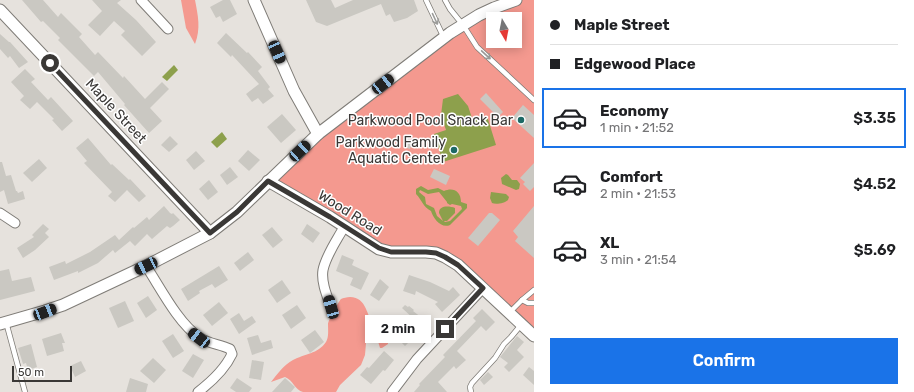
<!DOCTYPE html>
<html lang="en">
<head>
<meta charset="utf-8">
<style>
	body { margin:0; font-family:Rubik,sans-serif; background:#f6f6f6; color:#202124; height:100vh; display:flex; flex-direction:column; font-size:15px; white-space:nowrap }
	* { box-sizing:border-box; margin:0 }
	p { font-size:13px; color:#757577 }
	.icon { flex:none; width:22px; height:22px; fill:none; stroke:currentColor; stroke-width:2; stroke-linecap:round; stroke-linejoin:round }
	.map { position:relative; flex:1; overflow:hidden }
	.details { display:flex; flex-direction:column; background:#fff; width:380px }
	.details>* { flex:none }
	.top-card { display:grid; align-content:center; height:88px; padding:0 16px; background:#fff }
	.needle { width:26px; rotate:170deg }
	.controls { position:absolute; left:486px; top:12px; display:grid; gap:8px }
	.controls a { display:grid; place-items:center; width:36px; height:36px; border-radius:0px; background:#fff; box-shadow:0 2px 10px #0003; font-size:20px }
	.scale { position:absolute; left:12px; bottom:10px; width:60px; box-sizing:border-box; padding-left:4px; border:2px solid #3a3836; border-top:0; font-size:11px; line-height:14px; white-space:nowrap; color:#3a3836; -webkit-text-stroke:3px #fff; paint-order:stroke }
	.end { position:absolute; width:18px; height:18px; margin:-9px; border:5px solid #3a3836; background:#fff; box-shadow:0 0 0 2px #fff }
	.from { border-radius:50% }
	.bubble { position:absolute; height:28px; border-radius:0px; background:#fff; box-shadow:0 2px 10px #0003; font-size:13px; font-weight:600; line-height:28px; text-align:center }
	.car { position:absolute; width:12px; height:24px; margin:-12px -6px; border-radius:5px; box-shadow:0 0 3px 1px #0007; background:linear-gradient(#222 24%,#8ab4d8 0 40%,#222 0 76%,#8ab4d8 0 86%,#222 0) }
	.top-card b { display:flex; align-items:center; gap:14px; height:38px; font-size:15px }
	.top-card b+b { border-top:1px solid #e0e0e0 }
	.top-card i { width:10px; height:10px; background:#202124 }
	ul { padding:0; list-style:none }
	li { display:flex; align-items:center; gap:12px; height:60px; margin:0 8px 6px; padding:0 8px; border:2px solid transparent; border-radius:0px }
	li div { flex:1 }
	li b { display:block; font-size:15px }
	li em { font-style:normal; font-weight:600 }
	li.on { border-color:#1a73e8 }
	li>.icon { width:36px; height:36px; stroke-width:1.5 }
	.cta { display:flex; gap:8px; margin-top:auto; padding:8px 16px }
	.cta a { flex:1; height:46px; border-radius:0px; background:#1a73e8; color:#fff; font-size:16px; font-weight:600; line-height:46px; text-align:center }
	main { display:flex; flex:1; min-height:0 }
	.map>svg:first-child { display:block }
	.green { fill:#f4998f; fill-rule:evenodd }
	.water { fill:#8da04c; fill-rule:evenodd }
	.building { fill:#cac8c2 }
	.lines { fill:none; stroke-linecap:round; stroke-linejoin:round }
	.service-casing { stroke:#7f7c77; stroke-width:6 }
	.minor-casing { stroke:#7f7c77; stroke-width:11 }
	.tertiary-casing { stroke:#7f7c77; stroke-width:13 }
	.service { stroke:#fff; stroke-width:4.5 }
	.minor { stroke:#fff; stroke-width:9 }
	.tertiary { stroke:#fff; stroke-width:11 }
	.oneway { stroke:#9c9c9a }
	.route { stroke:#3a3836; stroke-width:5 }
	.poi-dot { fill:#1d6965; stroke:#fff; stroke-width:1.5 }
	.labels { text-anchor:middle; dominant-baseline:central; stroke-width:3; stroke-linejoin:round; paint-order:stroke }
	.street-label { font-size:14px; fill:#3a3836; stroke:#fff }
	.poi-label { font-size:14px; fill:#3a3836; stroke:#fff; text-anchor:end }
</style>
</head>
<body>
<main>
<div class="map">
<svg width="534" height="392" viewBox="0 0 534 392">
	<rect width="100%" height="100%" fill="#e6e2dd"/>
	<!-- green -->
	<g class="green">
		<path d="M181 0H195C198 16 201 28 195 44L186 28Z"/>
		<path d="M516 0H534V336L445 257 391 252 268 181 450 33ZM493 19H515V41H493Z"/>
		<path d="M350 297C367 297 367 317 374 327L385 325C381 333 383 334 388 340V344L382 348H380L377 338 374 336 366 343 365 355 361 365 340 385 336 392C328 392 309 392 303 392 295 390 293 380 285 377L271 382C278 373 284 365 293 360 304 354 318 354 326 342 329 337 328 330 328 324 328 321 339 301 341 299 343 298 347 297 350 297Z"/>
	</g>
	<!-- water -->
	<g class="water">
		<path d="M174 65 178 70 167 81 162 77Z"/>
		<path d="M458 94 468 106 473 121 487 116 496 145 443 162 434 134 446 130 441 115 443 99Z"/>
		<path d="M222 132 227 139 217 148 211 142Z"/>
		<path d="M506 174 508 175 512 180H517L520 184 519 189 516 190 502 184 501 178Z"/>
		<path d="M421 186 428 190 438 188 444 191C453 187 461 191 461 202L467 204V208L450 225C441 229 433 218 431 211 423 207 422 200 416 194V189ZM420 190 428 194 439 192 447 202V203L450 205 452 204 461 206 462 209 450 221 445 222 444 221H447L455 213V208C449 206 439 205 439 213L443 221 437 216 434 208 426 204 425 197 419 192Z"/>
		<path d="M491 192 506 194 509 197 508 200C505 203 496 205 492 203L490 198Z"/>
	</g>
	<!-- building -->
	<g class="building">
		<path d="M22 0H43L58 17 61 13 82 34 79 37 95 55 98 52 123 78 124 76 145 99 162 82 169 89 150 108 162 121 149 133 124 105 125 104 98 72 94 76 58 40 60 38 43 21 41 22Z"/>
		<path d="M92 0H121L117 3 136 20 156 42 142 56 121 35 125 31 114 21 100 36 88 25 102 11Z"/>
		<path d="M223 0H230L237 14 223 22 220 16 216 18 210 7Z"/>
		<path d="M306 0H331L335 8 353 0H414L418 11 407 18 394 22 390 14 386 16 381 4 327 26 316 22Z"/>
		<path d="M226 33 247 53 248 52 262 67 258 71 270 87 268 89 274 96 263 104 258 98 252 102 246 94 259 84 232 55 231 57 217 43Z"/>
		<path d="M0 34 9 42H10L28 62 19 68 10 56 8 58 0 49Z"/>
		<path d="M25 69 35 79 31 82 48 100 51 97 73 121 62 131 52 120 54 119 37 102 30 109 20 100 24 96 11 82Z"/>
		<path d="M486 93 503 112 498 117 480 99Z"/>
		<path d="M523 105 534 115V138L512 118Z"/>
		<path d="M282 114 296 130 281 143 267 127Z"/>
		<path d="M170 136 178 144 169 152 161 145Z"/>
		<path d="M88 138 111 165 112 164 129 180 130 179 146 196 139 202 127 190 115 202 108 196 112 192 84 163 87 161 76 148Z"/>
		<path d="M407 138 413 140 410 149 404 147Z"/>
		<path d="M248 150 260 160 249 171 238 161Z"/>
		<path d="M196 151 205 161 194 170 186 160Z"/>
		<path d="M39 159 47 168 32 182 23 173Z"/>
		<path d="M0 162H2L6 176 11 175 16 191H17L18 193 23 191 25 199 8 204 4 190 0 192Z"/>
		<path d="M534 163V187L530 191 523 184 525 182 520 178Z"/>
		<path d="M230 167 238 177 227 185 220 175Z"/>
		<path d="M434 169 450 176 446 185 430 177Z"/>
		<path d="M209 180 218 192 208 200 199 189Z"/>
		<path d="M164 206 170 213 172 214 173 213 180 220 173 226 170 228 167 226 152 239 147 234 135 246 130 241 115 253 113 250 98 263 78 273V271L54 280 49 267 65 261 66 264 90 252 115 235 119 240 133 227 134 228 147 217 149 220Z"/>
		<path d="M534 206V258L515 241 518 237 513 231Z"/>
		<path d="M489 213H492L500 220 478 246 468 238Z"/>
		<path d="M43 224 49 229 45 233 49 237 35 250 23 258 17 248 34 237 32 235Z"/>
		<path d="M307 224 320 233 313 243 301 234Z"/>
		<path d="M272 227 283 240 273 248 262 235Z"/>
		<path d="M248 252 254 260 240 271 234 263Z"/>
		<path d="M342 255 354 260 352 265 369 273 361 290 350 285 353 278 336 271Z"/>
		<path d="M219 266 228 280 215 288 212 284 199 291 200 293 188 301 181 289Z"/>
		<path d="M9 269 12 281 31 277 35 291 0 300V271Z"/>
		<path d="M409 275 430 282 449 291 453 287 460 295 442 312 435 304 438 302 416 291 415 295 403 291Z"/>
		<path d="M380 279 389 287 379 301 370 295Z"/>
		<path d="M282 280 291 293 277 303 268 290Z"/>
		<path d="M148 296 157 310 146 318 137 303Z"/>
		<path d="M125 301 134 321 118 328 109 308Z"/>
		<path d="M219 302 228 313 212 326 203 315Z"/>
		<path d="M297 305 306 318 291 329 282 315Z"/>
		<path d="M405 305 408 307 409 306 414 310 413 311 426 321 416 335 405 346 396 337 414 319 402 308Z"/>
		<path d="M482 309 495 322 486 331 481 326 457 351 466 360 456 369 454 366 438 382 447 392H414L420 385 419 384 445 357 443 355 476 321 473 318Z"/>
		<path d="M239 313 244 321 252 316 256 322 239 334 230 319Z"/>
		<path d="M315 330 324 342 310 353 301 340Z"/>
		<path d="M61 333 65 343H62L64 351 47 356 42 339Z"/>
		<path d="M173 334 184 351 173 358 162 341Z"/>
		<path d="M258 335 261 343 271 340 273 348 252 355 247 338Z"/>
		<path d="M517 336 524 342 517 350 524 357 509 372 504 367 508 363 500 357Z"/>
		<path d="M31 344 37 367 28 370 26 363 23 364 18 348Z"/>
		<path d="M384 351 394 360 385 371 383 370 371 384 360 375 367 367 369 368Z"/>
		<path d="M193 354 204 360 193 378 182 371Z"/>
		<path d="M153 358 166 370 154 383 140 371Z"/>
		<path d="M252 360 264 362 261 380 249 378Z"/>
		<path d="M81 361 86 371 75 377 70 366Z"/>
		<path d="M529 367 534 371V385L523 375Z"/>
		<path d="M488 372 493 377 484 385 480 380Z"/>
		<path d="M130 378 148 384 146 392H126Z"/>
		<path d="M237 378 252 388 249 392H236L230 388Z"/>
		<path d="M285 378 295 387 291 392H272Z"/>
	</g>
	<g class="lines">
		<defs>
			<g id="service">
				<path d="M426 0 444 38"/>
				<path d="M445 0 450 9 463 25 477 47 534 100"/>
				<path d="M522 300 528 303H534"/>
				<path d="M510 312 522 300 534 290"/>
				<path d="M6 322 25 392"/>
				<path d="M471 392 470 387 472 383 495 358 504 344 511 337 521 325"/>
			</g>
			<g id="minor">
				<path d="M141 0 168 29"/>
				<path d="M0 213 15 223"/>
				<path d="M146 266C160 287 178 323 199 337 208 344 220 344 230 349L232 354C225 369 211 382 198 392"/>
				<path d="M331 307C327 296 321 282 323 270 326 255 337 240 344 227"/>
				<path d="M392 392 417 359 483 288"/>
			</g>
			<g id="tertiary">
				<path d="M254 0 294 91 318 134"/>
				<path d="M0 10 210 233"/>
				<path d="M268 181 330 217 379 249 391 252H426L436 253 445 257 458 265 534 336"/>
				<path d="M0 324 45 311 63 305 146 266 210 233 237 212 318 134 450 33 479 15 494 8 516 0"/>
			</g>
		</defs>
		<!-- service casing -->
		<use href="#service" class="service-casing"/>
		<!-- minor casing -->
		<use href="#minor" class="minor-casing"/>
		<!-- tertiary casing -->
		<use href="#tertiary" class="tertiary-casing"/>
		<!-- service -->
		<use href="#service" class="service"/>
		<!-- minor -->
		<use href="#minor" class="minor"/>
		<!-- tertiary -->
		<use href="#tertiary" class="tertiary"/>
	</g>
	<!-- one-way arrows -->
	<defs><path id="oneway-shaft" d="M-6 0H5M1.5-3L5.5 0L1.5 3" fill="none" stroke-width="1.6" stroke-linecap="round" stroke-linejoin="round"/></defs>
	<g class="oneway">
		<use href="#oneway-shaft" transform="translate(435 19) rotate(65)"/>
		<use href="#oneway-shaft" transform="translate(486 55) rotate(43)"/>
	</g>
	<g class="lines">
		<!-- route -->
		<path class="route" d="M50 63 210 233 237 212 268 181 330 217 379 248 391 252H426L436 253 445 257 458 265 483 288 445 329"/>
	</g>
	<!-- markers -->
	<g class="poi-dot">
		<circle cx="521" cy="120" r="4"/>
		<circle cx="454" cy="150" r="4"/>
	</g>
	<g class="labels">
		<!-- street labels -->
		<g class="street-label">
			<text transform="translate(116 111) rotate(47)">Maple Street</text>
			<text transform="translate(350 213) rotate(32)">Wood Road</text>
		</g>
		<!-- poi labels -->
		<g class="poi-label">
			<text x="513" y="120">Parkwood Pool Snack Bar</text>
			<text x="446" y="142">Parkwood Family<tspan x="446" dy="16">Aquatic Center</tspan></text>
		</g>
	</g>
</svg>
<div class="controls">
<a><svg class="needle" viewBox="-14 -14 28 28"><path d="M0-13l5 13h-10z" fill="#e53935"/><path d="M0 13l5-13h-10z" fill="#757577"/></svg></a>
</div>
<div class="scale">50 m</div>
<i class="end from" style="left:50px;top:63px"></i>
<i class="end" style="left:445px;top:329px"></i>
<div class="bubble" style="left:365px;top:315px;width:66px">2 min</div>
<i class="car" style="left:277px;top:52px;rotate:156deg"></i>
<i class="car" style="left:383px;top:84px;rotate:52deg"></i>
<i class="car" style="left:300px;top:151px;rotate:47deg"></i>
<i class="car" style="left:146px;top:266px;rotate:245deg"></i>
<i class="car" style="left:331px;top:307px;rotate:344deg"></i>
<i class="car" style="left:45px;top:312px;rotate:69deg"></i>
<i class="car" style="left:199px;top:338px;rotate:308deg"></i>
</div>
<section class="details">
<div class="top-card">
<b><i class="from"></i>Maple Street</b>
<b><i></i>Edgewood Place</b>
</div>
<ul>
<li class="on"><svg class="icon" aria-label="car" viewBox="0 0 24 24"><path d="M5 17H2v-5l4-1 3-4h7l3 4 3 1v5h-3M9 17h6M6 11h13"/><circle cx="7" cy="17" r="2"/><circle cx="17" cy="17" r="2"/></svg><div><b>Economy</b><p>1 min · 21:52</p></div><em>$3.35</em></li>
<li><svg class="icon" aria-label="car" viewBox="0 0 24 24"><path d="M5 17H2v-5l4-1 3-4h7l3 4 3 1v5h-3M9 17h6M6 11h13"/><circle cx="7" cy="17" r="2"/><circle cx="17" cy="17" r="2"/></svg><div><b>Comfort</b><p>2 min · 21:53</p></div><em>$4.52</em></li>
<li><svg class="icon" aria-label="car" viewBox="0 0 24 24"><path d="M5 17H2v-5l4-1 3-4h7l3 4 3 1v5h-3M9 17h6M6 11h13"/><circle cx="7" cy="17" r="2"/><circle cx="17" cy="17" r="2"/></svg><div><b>XL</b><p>3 min · 21:54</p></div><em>$5.69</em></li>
</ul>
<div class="cta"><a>Confirm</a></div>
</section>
</main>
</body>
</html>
